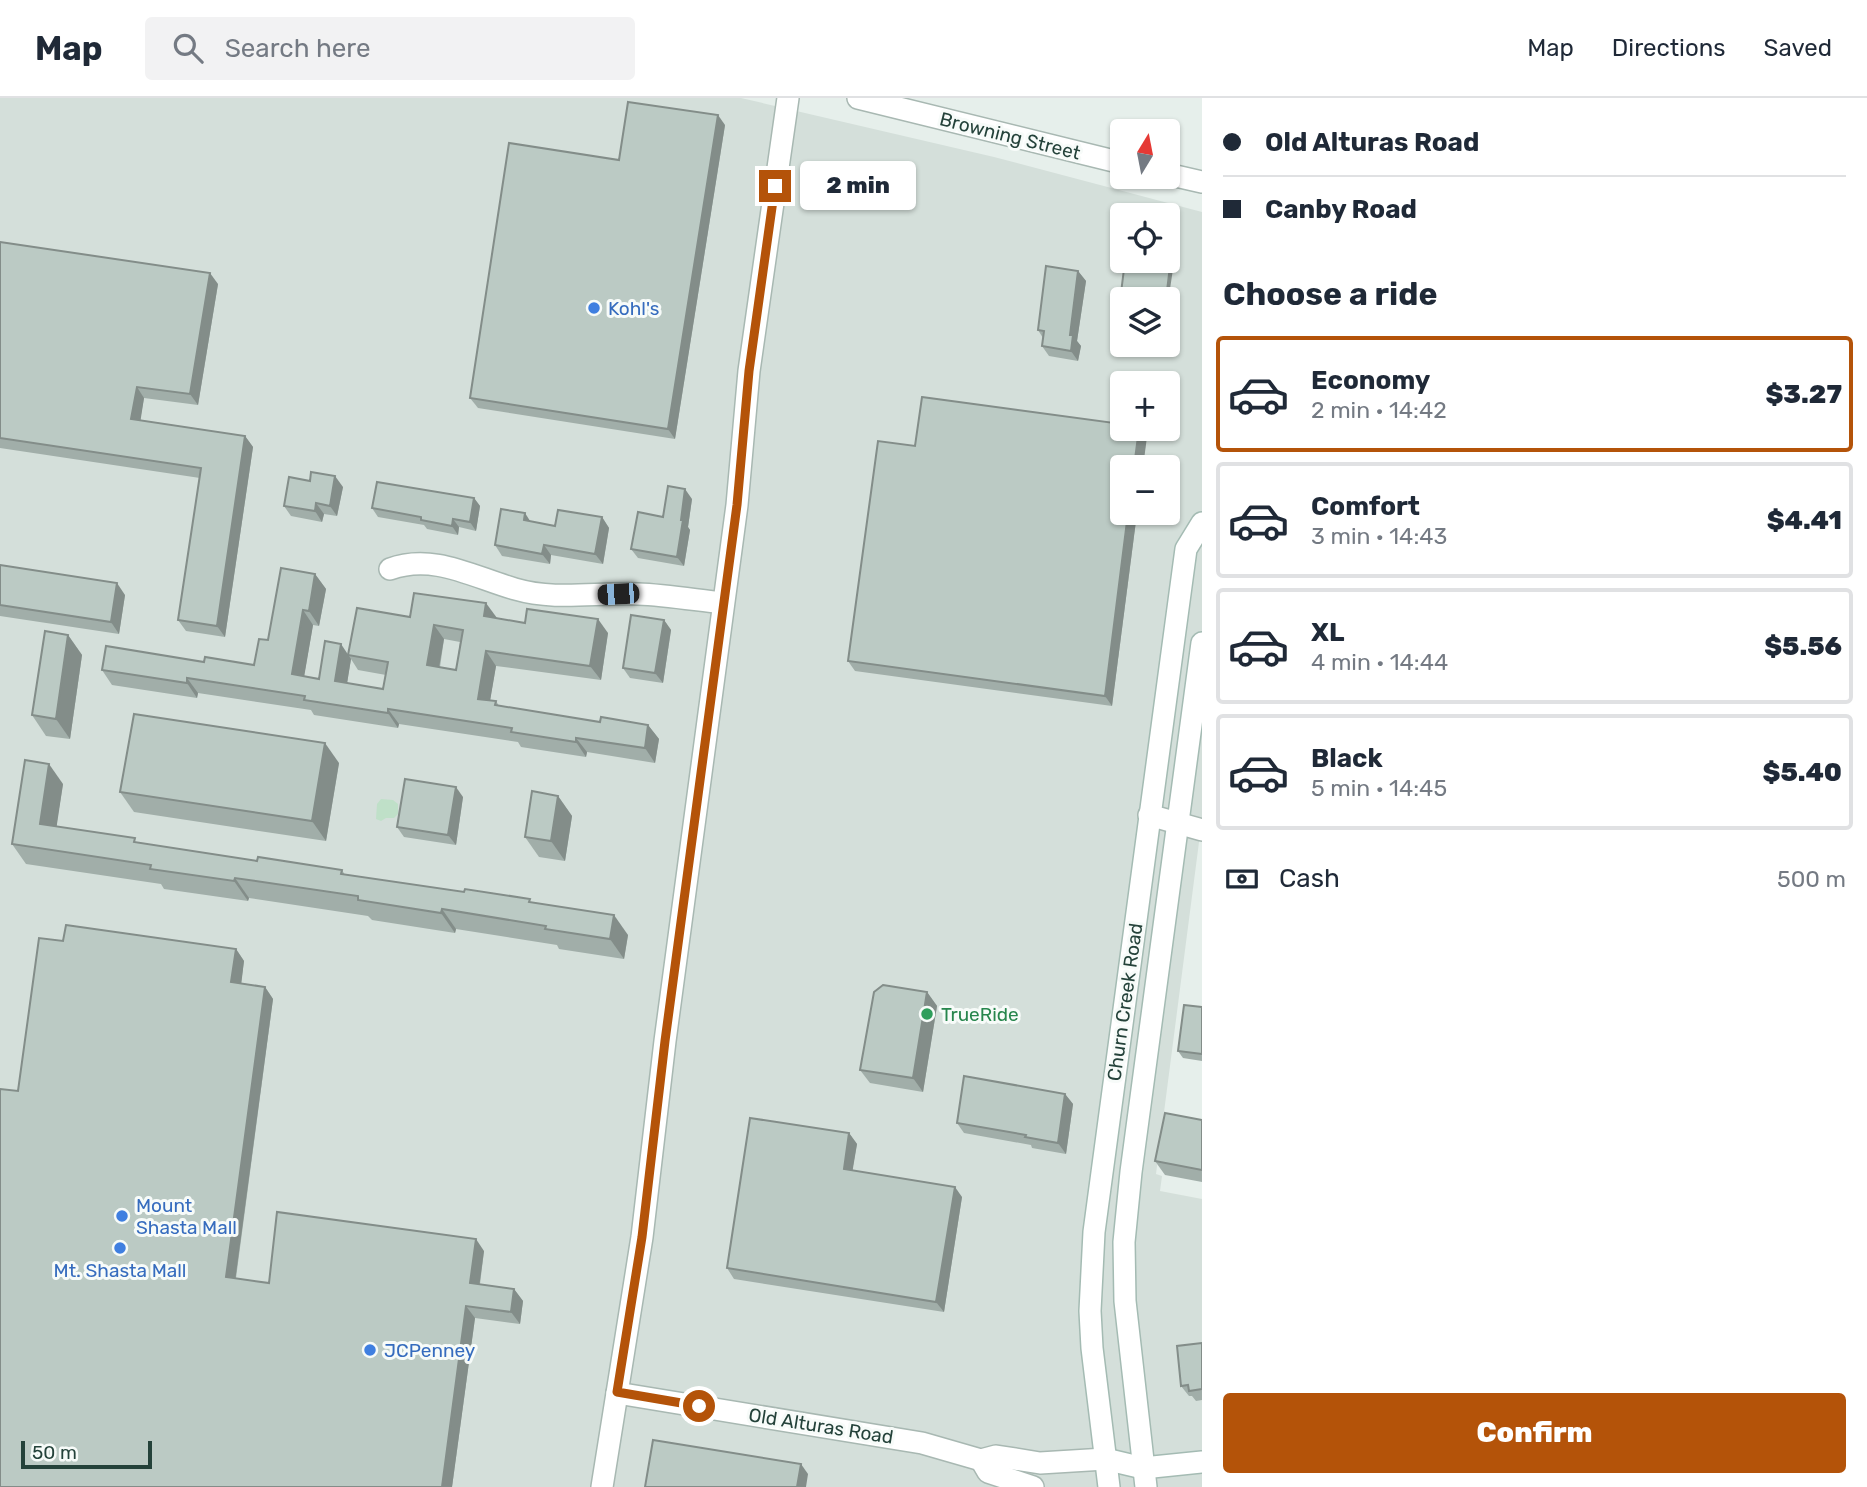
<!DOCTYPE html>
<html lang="en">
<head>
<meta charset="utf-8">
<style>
	body { margin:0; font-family:Rubik,sans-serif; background:#f2f2f3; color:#1f2937; height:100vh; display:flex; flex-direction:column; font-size:26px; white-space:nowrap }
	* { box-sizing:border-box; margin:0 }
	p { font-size:23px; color:#747a83 }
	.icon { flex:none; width:38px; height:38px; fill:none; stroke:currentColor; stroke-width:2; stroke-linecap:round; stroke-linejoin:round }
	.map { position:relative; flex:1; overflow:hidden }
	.sheet { display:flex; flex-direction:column; background:#fff; width:665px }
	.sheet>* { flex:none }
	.banner { display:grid; align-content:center; height:154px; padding:0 21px; background:#fff }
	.needle { width:46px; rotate:10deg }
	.controls { position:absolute; left:1110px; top:21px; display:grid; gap:14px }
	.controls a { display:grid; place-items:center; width:70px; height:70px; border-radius:7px; background:#fff; box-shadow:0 2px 5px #0004; font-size:35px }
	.scale { position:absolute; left:21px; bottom:18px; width:131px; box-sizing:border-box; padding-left:7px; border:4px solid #24423a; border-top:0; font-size:19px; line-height:24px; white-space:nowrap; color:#24423a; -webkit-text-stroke:5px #f7fbf9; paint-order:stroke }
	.end { position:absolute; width:32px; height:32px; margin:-16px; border:9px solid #b45309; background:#fff; box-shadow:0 0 0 4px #fff }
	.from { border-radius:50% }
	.bubble { position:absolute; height:49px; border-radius:7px; background:#fff; box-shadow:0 2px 5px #0004; font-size:23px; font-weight:800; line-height:49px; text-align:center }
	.car { position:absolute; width:21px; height:42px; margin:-21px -10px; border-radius:9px; box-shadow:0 0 5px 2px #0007; background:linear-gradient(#222 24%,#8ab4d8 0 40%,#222 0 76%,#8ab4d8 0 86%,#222 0) }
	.banner b { display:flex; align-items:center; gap:24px; height:66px; font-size:26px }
	.banner b+b { border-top:2px solid #e0e1e3 }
	.banner i { width:18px; height:18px; background:#1f2937 }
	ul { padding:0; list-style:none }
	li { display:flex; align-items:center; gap:21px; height:116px; margin:0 14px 10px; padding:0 7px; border:4px solid #e0e1e3; border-radius:7px }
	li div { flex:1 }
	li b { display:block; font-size:26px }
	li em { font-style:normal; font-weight:800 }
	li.current { border-color:#b45309 }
	li>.icon { width:63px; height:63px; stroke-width:1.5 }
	h2 { padding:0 21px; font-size:32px; line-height:84px }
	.pay { display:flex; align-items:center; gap:18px; height:77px; padding:0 21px; font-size:26px }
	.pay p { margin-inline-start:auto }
	.action { display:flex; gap:14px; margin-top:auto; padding:14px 21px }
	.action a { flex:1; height:80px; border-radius:7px; background:#b45309; color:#fff; font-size:28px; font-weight:800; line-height:80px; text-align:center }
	header { display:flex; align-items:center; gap:42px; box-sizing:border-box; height:98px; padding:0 35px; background:#fff; border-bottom:2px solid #e0e1e3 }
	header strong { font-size:33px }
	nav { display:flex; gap:38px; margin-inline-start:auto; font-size:24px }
	.search { width:490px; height:63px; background:#f2f2f3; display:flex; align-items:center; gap:18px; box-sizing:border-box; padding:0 24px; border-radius:7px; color:#747a83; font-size:26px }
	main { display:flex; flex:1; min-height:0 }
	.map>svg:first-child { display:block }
	.built { fill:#d4dfda; fill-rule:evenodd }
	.green { fill:#bfe0c8 }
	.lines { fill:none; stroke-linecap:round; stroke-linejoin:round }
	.minor-casing { stroke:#a8b8b2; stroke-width:24 }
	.tertiary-casing { stroke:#a8b8b2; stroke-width:24 }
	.secondary-casing { stroke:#a4bbb3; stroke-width:24 }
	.minor { stroke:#fff; stroke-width:21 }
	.tertiary { stroke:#fff; stroke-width:21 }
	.secondary { stroke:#fff; stroke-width:21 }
	.wall { fill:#a1aea9; fill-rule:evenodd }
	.shaded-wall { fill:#838d89 }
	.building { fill:#bbcac4; stroke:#838d89; stroke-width:2; fill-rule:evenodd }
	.route { stroke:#b45309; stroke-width:9 }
	.shop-dot { fill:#3f7fe0; stroke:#f7fbf9; stroke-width:2.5 }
	.leisure-dot { fill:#2e9e5b; stroke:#f7fbf9; stroke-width:2.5 }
	.labels { text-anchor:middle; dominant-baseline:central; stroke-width:6; stroke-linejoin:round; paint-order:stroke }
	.street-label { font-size:19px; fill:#24423a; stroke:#f7fbf9 }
	.shop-label { font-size:19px; fill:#366cbe; stroke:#f7fbf9; text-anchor:start }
	.leisure-label { font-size:19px; fill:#27864d; stroke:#f7fbf9; text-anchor:start }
</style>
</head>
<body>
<header>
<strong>Map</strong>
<div class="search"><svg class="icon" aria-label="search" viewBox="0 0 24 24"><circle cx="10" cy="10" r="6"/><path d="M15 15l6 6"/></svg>Search here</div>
<nav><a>Map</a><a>Directions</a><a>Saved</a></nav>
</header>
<main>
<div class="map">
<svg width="1202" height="1389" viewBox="0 0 1202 1389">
	<rect width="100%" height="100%" fill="#e6efeb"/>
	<!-- built -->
	<path class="built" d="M0 0H741L994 59 1202 114V721L1156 1076 1162 1078 1160 1093 1202 1101V1389H0ZM1122 117H1167V163H1122ZM1122 201H1167V247H1122ZM1122 285H1167V331H1122ZM1122 369H1167V415H1122Z"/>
	<!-- green -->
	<path class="green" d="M381 701 393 702 398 706V716L394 720H386L381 723 376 721 377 706Z"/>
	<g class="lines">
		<defs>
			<g id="minor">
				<path d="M390 471C433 455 473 479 515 491 556 503 596 494 638 496 666 497 695 502 723 505"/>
				<path d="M617 1295 922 1345 981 1362 996 1358 1040 1365 1105 1361"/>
				<path d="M981 1362 988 1374 1033 1389"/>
			</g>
			<g id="tertiary">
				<path d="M858 0 1122 65"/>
				<path d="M1167 76 1202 84"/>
				<path d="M1149 717 1202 732"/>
				<path d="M602 1389 642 1139 665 943 737 407 749 273 788 0"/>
			</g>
			<g id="secondary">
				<path d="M1105 1361 1143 1370 1202 1364"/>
				<path d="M1109 1389 1092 1250 1090 1213 1094 1134 1186 451 1202 425"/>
				<path d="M1146 1389 1125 1203 1124 1144 1131 1074 1202 545"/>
			</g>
		</defs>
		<!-- minor casing -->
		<use href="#minor" class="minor-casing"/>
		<!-- tertiary casing -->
		<use href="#tertiary" class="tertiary-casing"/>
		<!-- secondary casing -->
		<use href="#secondary" class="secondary-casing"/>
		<!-- minor -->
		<use href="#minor" class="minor"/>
		<!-- tertiary -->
		<use href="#tertiary" class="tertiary"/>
		<!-- secondary -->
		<use href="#secondary" class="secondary"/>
	</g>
	<!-- wall -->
	<g class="wall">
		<path d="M725 27 675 341 478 310 470 300 619 62Z"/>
		<path d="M0 144 218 186 198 307 144 300 140 322 245 338 253 349 225 539 186 533 178 522 200 380 0 350Z"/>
		<path d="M1078 173 1086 183 1077 243 1081 248 1078 263 1049 258 1042 248 1043 240 1038 232Z"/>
		<path d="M1122 331H1141L1147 339 1122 415H1137L1112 608 855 573 848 563 915 348Z"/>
		<path d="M310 383 343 389 337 418 324 416 322 424 291 418 284 408Z"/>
		<path d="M474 400 480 408 476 433 459 429 458 437 427 431 424 427 378 419 372 410Z"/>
		<path d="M692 401 688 429 690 432 684 468 638 460 631 451 663 419Z"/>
		<path d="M602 419 609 430 603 466 551 457 550 466 502 458 495 447 531 424 555 428Z"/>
		<path d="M0 467 125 497 119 536 0 518Z"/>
		<path d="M315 476 326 491 319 528 313 527 304 578 319 581 348 556 410 519 496 520 525 525 608 535 601 582 496 568 490 602 496 603 499 608 600 624 648 627 659 641 655 665 587 654 586 659 521 649 518 644 399 626 398 630 314 617 311 612 198 595 197 600 112 587 102 572 204 564 254 567 268 542ZM444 541 460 544 456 572 440 569ZM351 561 358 572 386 577 383 591 347 585Z"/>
		<path d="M664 522 671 532 663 585 630 580 623 570Z"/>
		<path d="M68 537 82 557 70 641 46 638 32 617Z"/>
		<path d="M339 665 326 743 134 714 120 694Z"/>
		<path d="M63 686 56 729 138 745 257 763 342 772 345 777 533 805 628 837 624 861 559 851 557 847 456 831 455 835 372 822 368 818 249 800 248 803 164 791 161 786 26 766 12 746Z"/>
		<path d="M558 698 572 718 565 763 539 759 525 739Z"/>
		<path d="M463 699 456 747 404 739 397 729Z"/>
		<path d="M63 843 236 851 244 863 241 885 265 889 273 901 236 1180 269 1185 484 1153 480 1186 514 1191 523 1203 520 1226 475 1220 452 1389 18 993Z"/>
		<path d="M927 894 937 908 923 994 870 985 860 972Z"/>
		<path d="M1202 909V963L1183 960 1178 953Z"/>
		<path d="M1065 996 1073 1006 1066 1056 1032 1050 1031 1047 964 1035 957 1025Z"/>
		<path d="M1202 1022V1084L1165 1077 1155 1063Z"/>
		<path d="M849 1035 857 1046 852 1073 962 1099 944 1214 734 1181 727 1170Z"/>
		<path d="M1202 1245V1302L1196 1303 1192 1298H1189L1181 1288Z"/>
	</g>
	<!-- shaded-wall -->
	<g class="shaded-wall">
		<path d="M718 17 725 27 675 341 668 331Z"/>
		<path d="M1170 168 1173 171 1167 211V201H1166Z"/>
		<path d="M1078 173 1086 183 1077 243 1081 248 1078 263 1071 253 1070 237Z"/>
		<path d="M210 175 218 186 198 307 190 296Z"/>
		<path d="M137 289 144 300 139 332 131 321Z"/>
		<path d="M1139 331H1141L1147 339 1143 369H1134Z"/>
		<path d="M245 338 253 349 225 539 217 528Z"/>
		<path d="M335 378 343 389 337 418 330 408Z"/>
		<path d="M685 391 692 401 688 429 690 432 684 468 677 459Z"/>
		<path d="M474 400 480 408 476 433 470 424Z"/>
		<path d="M316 405 324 416 322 424 315 413Z"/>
		<path d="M525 415 532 426 524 422Z"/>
		<path d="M1128 415H1137L1112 608 1105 598Z"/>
		<path d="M602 419 609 430 603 466 595 456Z"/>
		<path d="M453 421 459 429 458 437 452 428Z"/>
		<path d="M544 447 551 457 550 466 542 456Z"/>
		<path d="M315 476 326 491 319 528 309 513Z"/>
		<path d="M117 485 125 497 119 536 111 524Z"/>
		<path d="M486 505 497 520 484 518Z"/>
		<path d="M303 512 313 527 302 591 292 576Z"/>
		<path d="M598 521 608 535 601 582 590 568Z"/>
		<path d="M664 522 671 532 663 585 655 575Z"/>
		<path d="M434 527 444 541 437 581 427 567Z"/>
		<path d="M68 537 82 557 70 641 56 621Z"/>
		<path d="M341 546 351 561 345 598 335 583Z"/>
		<path d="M486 553 496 568 488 615 478 601Z"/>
		<path d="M187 580 198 595 197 600 187 585Z"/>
		<path d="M388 611 399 626 398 630 388 615Z"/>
		<path d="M648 627 659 641 655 665 645 650Z"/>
		<path d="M576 640 587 654 586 659 576 644Z"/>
		<path d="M325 645 339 665 326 743 312 723Z"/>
		<path d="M49 666 63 686 54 746 40 726Z"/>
		<path d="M456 689 463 699 456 747 448 737Z"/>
		<path d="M558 698 572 718 565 763 551 743Z"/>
		<path d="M235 780 249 800 248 803 234 783Z"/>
		<path d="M442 811 456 831 455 835 441 815Z"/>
		<path d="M614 817 628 837 624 861 610 841Z"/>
		<path d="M236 851 244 863 240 896 231 884Z"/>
		<path d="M265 889 273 901 234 1191 226 1179Z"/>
		<path d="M927 894 937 908 923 994 913 980Z"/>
		<path d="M1065 996 1073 1006 1066 1056 1058 1045Z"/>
		<path d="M849 1035 857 1046 851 1082 844 1071Z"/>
		<path d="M955 1089 962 1099 944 1214 936 1204Z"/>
		<path d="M476 1141 484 1153 478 1197 470 1185Z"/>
		<path d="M514 1191 523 1203 520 1226 511 1214Z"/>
		<path d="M466 1208 475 1220 452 1389H442Z"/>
		<path d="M801 1366 808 1376 806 1389H797Z"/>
	</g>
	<!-- building -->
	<g class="building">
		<path d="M628 4 718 17 668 331 470 300 509 45 619 62Z"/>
		<path d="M0 144 210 175 190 296 137 289 131 321 245 338 217 528 178 522 201 370 0 340Z"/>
		<path d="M1125 163H1134L1170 168 1166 201H1122V203H1120Z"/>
		<path d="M1046 168 1078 173 1070 237H1073L1071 253 1042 248 1044 233 1038 232Z"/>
		<path d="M922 299 1122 326V331H1139L1134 369H1122V415H1128L1105 598 848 563 878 343 915 348Z"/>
		<path d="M311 374 335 378 330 408 316 405 315 413 284 408 289 379 310 383Z"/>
		<path d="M377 384 474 400 470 424 453 421 452 428 421 422V419L372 410Z"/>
		<path d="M668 388 685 391 681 422H683L677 459 631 451 638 414 663 419Z"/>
		<path d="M501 411 525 415 524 422 555 428 558 412 602 419 595 456 544 447 542 456 495 447Z"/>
		<path d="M0 467 117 485 111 524 0 507Z"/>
		<path d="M281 470 315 476 309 513 303 512 292 576 319 581 325 543 341 546 335 583 383 591 388 564 348 557 357 510 410 519 414 495 486 505 484 518 525 525 527 511 598 521 590 568 486 553 478 601 496 603 495 607 600 624 601 619 648 627 645 650 576 640V644L511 634 512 630 388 611V615L304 602 305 598 187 580V585L102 572 106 548 204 564 205 559 254 567 259 541 268 542ZM434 527 463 532 456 572 427 567Z"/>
		<path d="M631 517 664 522 655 575 623 570Z"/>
		<path d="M45 533 68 537 56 621 32 617Z"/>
		<path d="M134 616 325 645 312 723 120 694Z"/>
		<path d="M25 662 49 666 40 726 135 740 134 744 257 763 258 759 342 772 341 776 464 794 465 791 530 801 529 804 614 817 610 841 545 831 546 828 442 811 441 815 358 802V798L235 780 234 783 150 771 151 767 12 746Z"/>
		<path d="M405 681 456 689 448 737 397 729Z"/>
		<path d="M532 693 558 698 551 743 525 739Z"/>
		<path d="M66 827 236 851 231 884 265 889 226 1179 269 1185 277 1114 476 1141 470 1185 514 1191 511 1214 466 1208 442 1389H0V991L18 993 39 840 63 843Z"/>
		<path d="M883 887 927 894 913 980 860 972 874 894Z"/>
		<path d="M1184 907 1202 909V956L1178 953Z"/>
		<path d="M964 978 1065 996 1058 1045 1025 1039 1026 1037 957 1025Z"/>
		<path d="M1165 1015 1202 1022V1072L1155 1063Z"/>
		<path d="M750 1020 849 1035 844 1071 955 1089 936 1204 727 1170Z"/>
		<path d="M1202 1245V1291L1189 1293 1188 1287 1181 1288 1177 1248Z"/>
		<path d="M653 1342 801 1366 797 1389H645Z"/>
	</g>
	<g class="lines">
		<!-- route -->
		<path class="route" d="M699 1308 617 1294 642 1139 665 943 737 407 749 273 775 88"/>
	</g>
	<!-- markers -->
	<g class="shop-dot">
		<circle cx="594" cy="210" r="7"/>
		<circle cx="122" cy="1118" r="7"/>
		<circle cx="120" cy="1150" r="7"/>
		<circle cx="370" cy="1252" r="7"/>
	</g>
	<circle class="leisure-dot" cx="927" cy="916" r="7"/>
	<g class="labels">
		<!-- street labels -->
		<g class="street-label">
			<text transform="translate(1010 38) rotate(14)">Browning Street</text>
			<text transform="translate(1125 904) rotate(-82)">Churn Creek Road</text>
			<text transform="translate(821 1328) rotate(9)">Old Alturas Road</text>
		</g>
		<!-- shop labels -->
		<g class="shop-label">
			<text x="608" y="210">Kohl's</text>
			<text x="136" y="1107">Mount<tspan x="136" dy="22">Shasta Mall</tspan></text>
			<text x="120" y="1172" text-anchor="middle">Mt. Shasta Mall</text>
			<text x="384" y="1252">JCPenney</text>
		</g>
		<!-- leisure labels -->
		<g class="leisure-label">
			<text x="941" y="916">TrueRide</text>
		</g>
	</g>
</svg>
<div class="controls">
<a><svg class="needle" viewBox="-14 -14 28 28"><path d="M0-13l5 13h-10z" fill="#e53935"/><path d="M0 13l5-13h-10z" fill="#747a83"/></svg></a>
<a><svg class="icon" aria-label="locate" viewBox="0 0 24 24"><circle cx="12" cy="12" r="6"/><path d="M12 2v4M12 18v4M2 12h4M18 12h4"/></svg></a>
<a><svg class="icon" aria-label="layers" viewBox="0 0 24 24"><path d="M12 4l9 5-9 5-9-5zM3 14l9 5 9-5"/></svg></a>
<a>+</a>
<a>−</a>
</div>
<div class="scale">50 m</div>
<i class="end from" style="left:699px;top:1308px"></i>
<i class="end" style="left:775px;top:88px"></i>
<div class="bubble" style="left:800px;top:63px;width:116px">2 min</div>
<i class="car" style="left:618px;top:496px;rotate:267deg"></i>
</div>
<section class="sheet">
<div class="banner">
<b><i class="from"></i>Old Alturas Road</b>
<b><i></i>Canby Road</b>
</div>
<h2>Choose a ride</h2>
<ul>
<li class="current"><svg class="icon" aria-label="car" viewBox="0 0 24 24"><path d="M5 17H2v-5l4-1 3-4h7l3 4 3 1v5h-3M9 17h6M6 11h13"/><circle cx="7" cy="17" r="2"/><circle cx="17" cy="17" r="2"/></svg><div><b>Economy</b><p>2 min · 14:42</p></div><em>$3.27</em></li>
<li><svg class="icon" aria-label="car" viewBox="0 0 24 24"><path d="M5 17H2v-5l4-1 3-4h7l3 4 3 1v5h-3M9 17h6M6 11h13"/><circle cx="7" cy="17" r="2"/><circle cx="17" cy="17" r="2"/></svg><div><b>Comfort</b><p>3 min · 14:43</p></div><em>$4.41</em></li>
<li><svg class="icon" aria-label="car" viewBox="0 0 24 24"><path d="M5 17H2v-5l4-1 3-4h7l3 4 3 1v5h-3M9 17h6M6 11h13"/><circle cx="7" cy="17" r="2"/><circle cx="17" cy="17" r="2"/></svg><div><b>XL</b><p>4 min · 14:44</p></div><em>$5.56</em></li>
<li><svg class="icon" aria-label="car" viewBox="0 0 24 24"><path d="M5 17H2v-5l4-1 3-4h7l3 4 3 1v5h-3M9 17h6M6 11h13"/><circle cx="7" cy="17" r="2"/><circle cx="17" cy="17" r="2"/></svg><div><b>Black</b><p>5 min · 14:45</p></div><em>$5.40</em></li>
</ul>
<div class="pay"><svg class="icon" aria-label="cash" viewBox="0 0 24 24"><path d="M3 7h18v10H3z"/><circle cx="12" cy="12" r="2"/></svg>Cash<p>500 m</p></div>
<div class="action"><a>Confirm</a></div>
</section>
</main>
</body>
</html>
